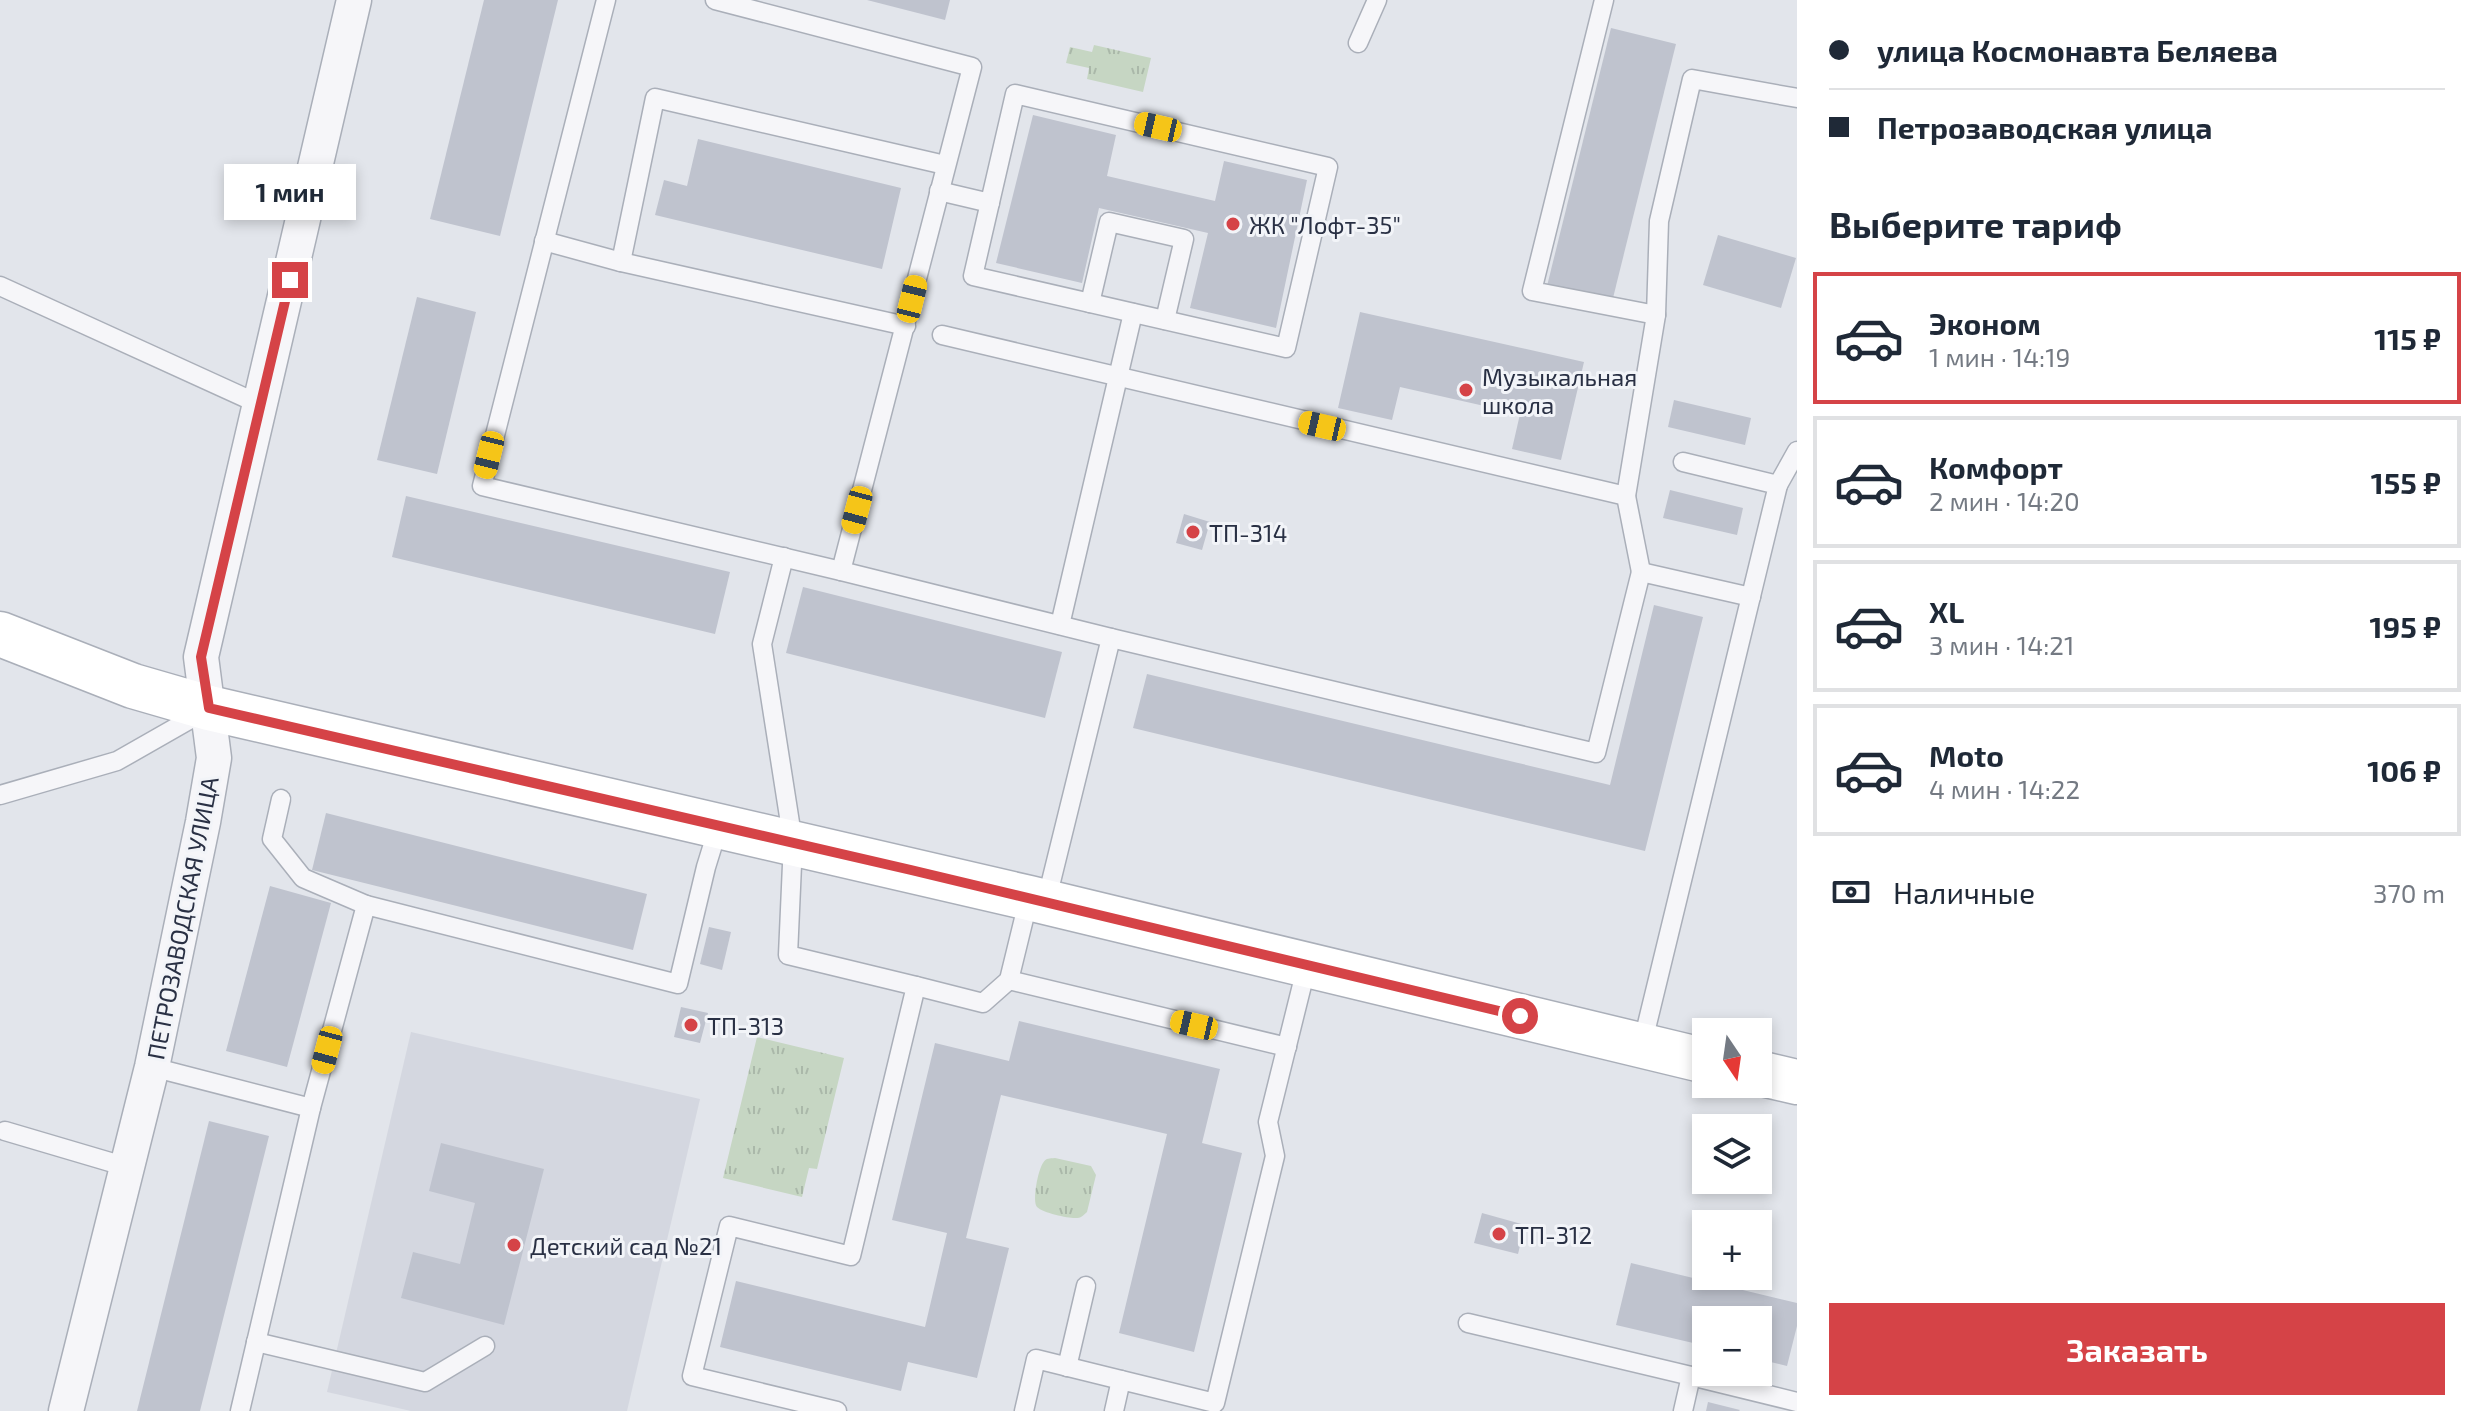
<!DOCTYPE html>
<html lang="ru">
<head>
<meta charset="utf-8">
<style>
	body { margin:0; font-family:"Exo 2",sans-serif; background:#f6f6f7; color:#1f2937; height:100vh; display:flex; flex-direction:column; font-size:30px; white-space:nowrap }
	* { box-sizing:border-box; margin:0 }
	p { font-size:26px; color:#747a83 }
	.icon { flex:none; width:44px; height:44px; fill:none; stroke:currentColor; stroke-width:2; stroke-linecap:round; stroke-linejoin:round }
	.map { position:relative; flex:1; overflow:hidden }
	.details { display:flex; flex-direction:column; background:#fff; width:680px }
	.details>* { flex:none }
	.banner { display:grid; align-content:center; height:176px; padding:0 32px; background:#fff }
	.needle { width:52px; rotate:167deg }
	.buttons { position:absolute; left:1692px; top:1018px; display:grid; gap:16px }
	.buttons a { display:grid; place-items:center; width:80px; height:80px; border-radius:0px; background:#fff; box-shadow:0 4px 12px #0003; font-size:40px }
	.end { position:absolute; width:36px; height:36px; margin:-18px; border:10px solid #d54347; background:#fff; box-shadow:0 0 0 4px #fff }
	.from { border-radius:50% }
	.bubble { position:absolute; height:56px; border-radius:0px; background:#fff; box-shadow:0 4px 12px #0003; font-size:26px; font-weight:700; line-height:56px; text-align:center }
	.car { position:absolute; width:24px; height:48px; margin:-24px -12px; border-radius:10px; box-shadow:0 0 6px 2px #0007; background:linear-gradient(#f5c518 24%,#345 0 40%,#f5c518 0 76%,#345 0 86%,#f5c518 0) }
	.banner b { display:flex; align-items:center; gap:28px; height:76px; font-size:30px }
	.banner b+b { border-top:2px solid #e0e1e3 }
	.banner i { width:20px; height:20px; background:#1f2937 }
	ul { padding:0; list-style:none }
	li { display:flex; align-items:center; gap:24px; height:132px; margin:0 16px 12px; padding:0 16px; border:4px solid #e0e1e3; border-radius:0px }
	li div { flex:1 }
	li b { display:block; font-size:30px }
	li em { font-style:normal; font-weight:700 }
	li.on { border-color:#d54347 }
	li>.icon { width:72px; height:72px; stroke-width:1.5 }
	h2 { padding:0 32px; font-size:36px; line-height:96px }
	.pay { display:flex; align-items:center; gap:20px; height:88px; padding:0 32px; font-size:30px }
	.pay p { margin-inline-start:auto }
	.cta { display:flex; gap:16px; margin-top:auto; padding:16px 32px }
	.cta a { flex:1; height:92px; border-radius:0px; background:#d54347; color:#fff; font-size:32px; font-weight:700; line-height:92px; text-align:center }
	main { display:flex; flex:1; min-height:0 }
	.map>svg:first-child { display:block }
	.built { fill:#d4d7e0 }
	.park { fill:url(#park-tufts) }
	.building { fill:#bfc3ce }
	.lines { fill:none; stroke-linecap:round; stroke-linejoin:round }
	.lane-casing { stroke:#aaafb9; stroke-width:21 }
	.street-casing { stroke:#aaafb9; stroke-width:37 }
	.secondary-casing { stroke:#aaafb9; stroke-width:47 }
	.lane { stroke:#f6f6f9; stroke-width:18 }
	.street { stroke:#f6f6f9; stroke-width:34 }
	.secondary { stroke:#fff; stroke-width:44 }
	.route { stroke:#d54347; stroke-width:10 }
	.poi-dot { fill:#d54347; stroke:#f2f4f8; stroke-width:3 }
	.labels { text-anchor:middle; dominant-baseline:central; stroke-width:6; stroke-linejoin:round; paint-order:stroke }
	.poi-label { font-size:24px; fill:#293044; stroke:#f2f4f8; text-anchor:start }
	.street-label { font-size:24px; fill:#293044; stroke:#f2f4f8 }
</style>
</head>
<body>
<main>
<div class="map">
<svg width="1797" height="1411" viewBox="0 0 1797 1411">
	<defs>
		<pattern id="park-tufts" width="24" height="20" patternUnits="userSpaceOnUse" patternTransform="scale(2)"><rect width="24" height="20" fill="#c6d6c3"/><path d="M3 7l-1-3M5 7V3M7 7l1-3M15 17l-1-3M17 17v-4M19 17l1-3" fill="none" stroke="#aab8a9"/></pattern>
	</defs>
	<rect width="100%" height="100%" fill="#e2e5eb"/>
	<!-- built -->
	<path class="built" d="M411 1032 700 1099 627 1411H411L327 1392Z"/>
	<!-- park -->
	<g class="park">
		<path d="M1094 45 1151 58 1143 92 1087 79 1089 68 1066 63 1070 47 1092 52Z"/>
		<path d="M757 1037 844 1058 817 1169 809 1168 802 1197 723 1178Z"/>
		<path d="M1055 1158 1091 1166 1096 1175 1087 1212C1082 1216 1082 1218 1075 1218 1067 1218 1043 1213 1037 1207 1032 1201 1038 1170 1043 1163 1047 1157 1049 1159 1055 1158Z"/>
	</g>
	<!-- building -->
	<g class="building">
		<path d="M484 0H558L500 236 430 219Z"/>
		<path d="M867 0H950L945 20Z"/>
		<path d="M1611 28 1676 44 1612 302 1547 286Z"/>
		<path d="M1033 115 1116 135 1107 176 1215 201 1224 161 1307 180 1276 328 1190 308 1208 233 1099 208 1082 283 996 263Z"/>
		<path d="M698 139 901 188 882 269 655 215 664 180 687 186Z"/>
		<path d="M1718 235 1796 258 1781 308 1703 285Z"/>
		<path d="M417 297 476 312 437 474 377 460Z"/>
		<path d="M1360 312 1584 362 1561 460 1512 449 1520 414 1400 387 1392 420 1338 408Z"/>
		<path d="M1674 400 1751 418 1745 445 1668 427Z"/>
		<path d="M1670 490 1743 508 1737 535 1663 518Z"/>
		<path d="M406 496 730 572 715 634 392 557Z"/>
		<path d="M1184 514 1210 522 1202 550 1176 543Z"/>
		<path d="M803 587 1062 652 1045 718 786 653Z"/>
		<path d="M1654 605 1703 617 1645 851 1133 728 1147 674 1610 785Z"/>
		<path d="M326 813 647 894 633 950 312 870Z"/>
		<path d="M270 886 331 903 287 1067 226 1051Z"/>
		<path d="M709 927 731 932 722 970 700 964Z"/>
		<path d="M681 1007 708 1013 700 1043 674 1037Z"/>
		<path d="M1019 1021 1220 1069 1202 1143 1242 1153 1194 1352 1119 1333 1167 1134 1001 1095 966 1238 1009 1248 977 1378 908 1362 901 1391 720 1347 736 1281 925 1327 947 1233 892 1220 935 1043 1009 1061Z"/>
		<path d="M209 1121 269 1136 200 1411H137Z"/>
		<path d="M441 1143 544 1169 504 1325 401 1298 413 1252 460 1264 475 1203 429 1191Z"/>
		<path d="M1482 1213 1525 1225 1518 1254 1474 1243Z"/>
		<path d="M1631 1263 1797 1303V1326L1787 1366 1758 1359V1320H1706V1346L1616 1325Z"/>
		<path d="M1708 1402 1740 1410 1739 1411H1706Z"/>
	</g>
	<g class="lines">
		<defs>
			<g id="lane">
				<path d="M606 0 482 486 841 571 1111 638 1046 902"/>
				<path d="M715 0 972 67 841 571"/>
				<path d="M1604 0 1532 291 1656 315"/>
				<path d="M1358 43 1377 0"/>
				<path d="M1015 94 1328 167 1286 348 973 276Z"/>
				<path d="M939 191 990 203"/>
				<path d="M544 241 621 262 906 326"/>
				<path d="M621 262 655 98 945 165"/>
				<path d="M0 286 261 405"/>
				<path d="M1090 303 1109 222 1184 239 1165 320"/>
				<path d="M942 335 1626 496 1641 572"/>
				<path d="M1778 485 1797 451"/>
				<path d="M1626 496 1656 315 1659 221 1692 79 1797 98"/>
				<path d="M784 557 762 644 793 842 788 955 916 986 851 1256 729 1226 692 1376 837 1411"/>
				<path d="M1060 625 1133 313"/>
				<path d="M1111 638 1596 753 1641 572 1751 597"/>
				<path d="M0 795 117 761 203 712"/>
				<path d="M281 799 272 839 303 878 366 905"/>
				<path d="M1009 980 1287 1047"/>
				<path d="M916 986 983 1003 1009 980 1029 898"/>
				<path d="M1642 1045 1778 485 1683 462"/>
				<path d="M152 1067 311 1108 366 905 678 984 706 867 719 825"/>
				<path d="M5 1131 127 1167"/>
				<path d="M1468 1323 1691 1376"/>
				<path d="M256 1342 425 1382 485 1346"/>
				<path d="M1067 1367 1086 1286"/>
				<path d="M240 1411 311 1108"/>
				<path d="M1024 1411 1036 1359 1121 1380"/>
				<path d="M1114 1411 1121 1380 1215 1403 1275 1156 1268 1122 1307 965"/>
				<path d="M1683 1411 1691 1376 1797 1402"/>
			</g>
			<path id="street" d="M66 1411 152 1067 203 822 214 758 201 657 354 0"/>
			<g id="secondary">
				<path d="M0 634 133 686 209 708 1029 898 1706 1061"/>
				<path d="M1758 1073 1797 1082"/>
			</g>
		</defs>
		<!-- lane casing -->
		<use href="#lane" class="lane-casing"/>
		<!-- street casing -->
		<use href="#street" class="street-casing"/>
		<!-- secondary casing -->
		<use href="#secondary" class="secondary-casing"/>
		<!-- lane -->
		<use href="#lane" class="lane"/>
		<!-- street -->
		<use href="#street" class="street"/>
		<!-- secondary -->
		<use href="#secondary" class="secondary"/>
	</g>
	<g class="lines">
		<!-- route -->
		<path class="route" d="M290 280 201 657 209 708 911 870 1520 1016"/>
	</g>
	<!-- markers -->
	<g class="poi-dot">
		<circle cx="1233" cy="224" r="8"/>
		<circle cx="1466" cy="390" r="8"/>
		<circle cx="1193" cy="532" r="8"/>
		<circle cx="691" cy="1025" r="8"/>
		<circle cx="1499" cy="1234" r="8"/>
		<circle cx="514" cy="1245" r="8"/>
	</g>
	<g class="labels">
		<!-- poi labels -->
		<g class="poi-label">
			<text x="1249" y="224">ЖК "Лофт-35"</text>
			<text x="1482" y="376">Музыкальная<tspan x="1482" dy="28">школа</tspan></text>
			<text x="1209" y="532">ТП-314</text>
			<text x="707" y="1025">ТП-313</text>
			<text x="1515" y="1234">ТП-312</text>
			<text x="530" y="1245">Детский сад №21</text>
		</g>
		<!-- street labels -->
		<g class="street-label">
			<text transform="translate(182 918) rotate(-79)">ПЕТРОЗАВОДСКАЯ УЛИЦА</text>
		</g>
	</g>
</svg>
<div class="buttons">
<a><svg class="needle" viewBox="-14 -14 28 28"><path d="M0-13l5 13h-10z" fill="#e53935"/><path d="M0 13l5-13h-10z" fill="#747a83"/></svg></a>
<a><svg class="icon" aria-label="layers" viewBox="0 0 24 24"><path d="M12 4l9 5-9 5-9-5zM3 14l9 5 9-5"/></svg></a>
<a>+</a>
<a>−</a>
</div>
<i class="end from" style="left:1520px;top:1016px"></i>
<i class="end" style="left:290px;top:280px"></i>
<div class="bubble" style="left:224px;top:164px;width:132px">1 мин</div>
<i class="car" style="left:1158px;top:127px;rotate:283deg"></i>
<i class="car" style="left:912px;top:299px;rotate:14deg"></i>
<i class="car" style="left:1322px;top:426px;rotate:283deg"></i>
<i class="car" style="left:489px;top:455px;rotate:194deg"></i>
<i class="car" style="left:857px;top:510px;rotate:195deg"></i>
<i class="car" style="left:1194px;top:1025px;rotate:283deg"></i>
<i class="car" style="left:327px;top:1050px;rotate:195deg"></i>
</div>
<section class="details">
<div class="banner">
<b><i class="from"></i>улица Космонавта Беляева</b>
<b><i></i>Петрозаводская улица</b>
</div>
<h2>Выберите тариф</h2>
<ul>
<li class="on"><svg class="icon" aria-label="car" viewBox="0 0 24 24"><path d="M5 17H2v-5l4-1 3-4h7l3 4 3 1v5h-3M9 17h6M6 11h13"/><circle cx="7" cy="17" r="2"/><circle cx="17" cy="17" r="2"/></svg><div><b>Эконом</b><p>1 мин · 14:19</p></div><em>115 ₽</em></li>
<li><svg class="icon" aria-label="car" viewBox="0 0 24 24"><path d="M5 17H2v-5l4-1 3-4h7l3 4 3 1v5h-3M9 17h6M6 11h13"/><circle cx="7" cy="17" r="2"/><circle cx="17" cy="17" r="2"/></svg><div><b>Комфорт</b><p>2 мин · 14:20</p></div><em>155 ₽</em></li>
<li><svg class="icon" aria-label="car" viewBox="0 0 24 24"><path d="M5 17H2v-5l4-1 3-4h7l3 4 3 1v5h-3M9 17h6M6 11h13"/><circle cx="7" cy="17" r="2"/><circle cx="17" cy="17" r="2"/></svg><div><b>XL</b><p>3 мин · 14:21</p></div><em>195 ₽</em></li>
<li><svg class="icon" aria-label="car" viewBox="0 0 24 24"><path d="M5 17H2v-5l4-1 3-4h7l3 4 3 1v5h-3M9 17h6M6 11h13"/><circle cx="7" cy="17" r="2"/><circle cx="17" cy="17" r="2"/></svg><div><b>Moto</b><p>4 мин · 14:22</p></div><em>106 ₽</em></li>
</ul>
<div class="pay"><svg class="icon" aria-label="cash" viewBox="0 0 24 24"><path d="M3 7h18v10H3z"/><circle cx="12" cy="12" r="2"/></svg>Наличные<p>370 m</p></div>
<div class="cta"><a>Заказать</a></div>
</section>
</main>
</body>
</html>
